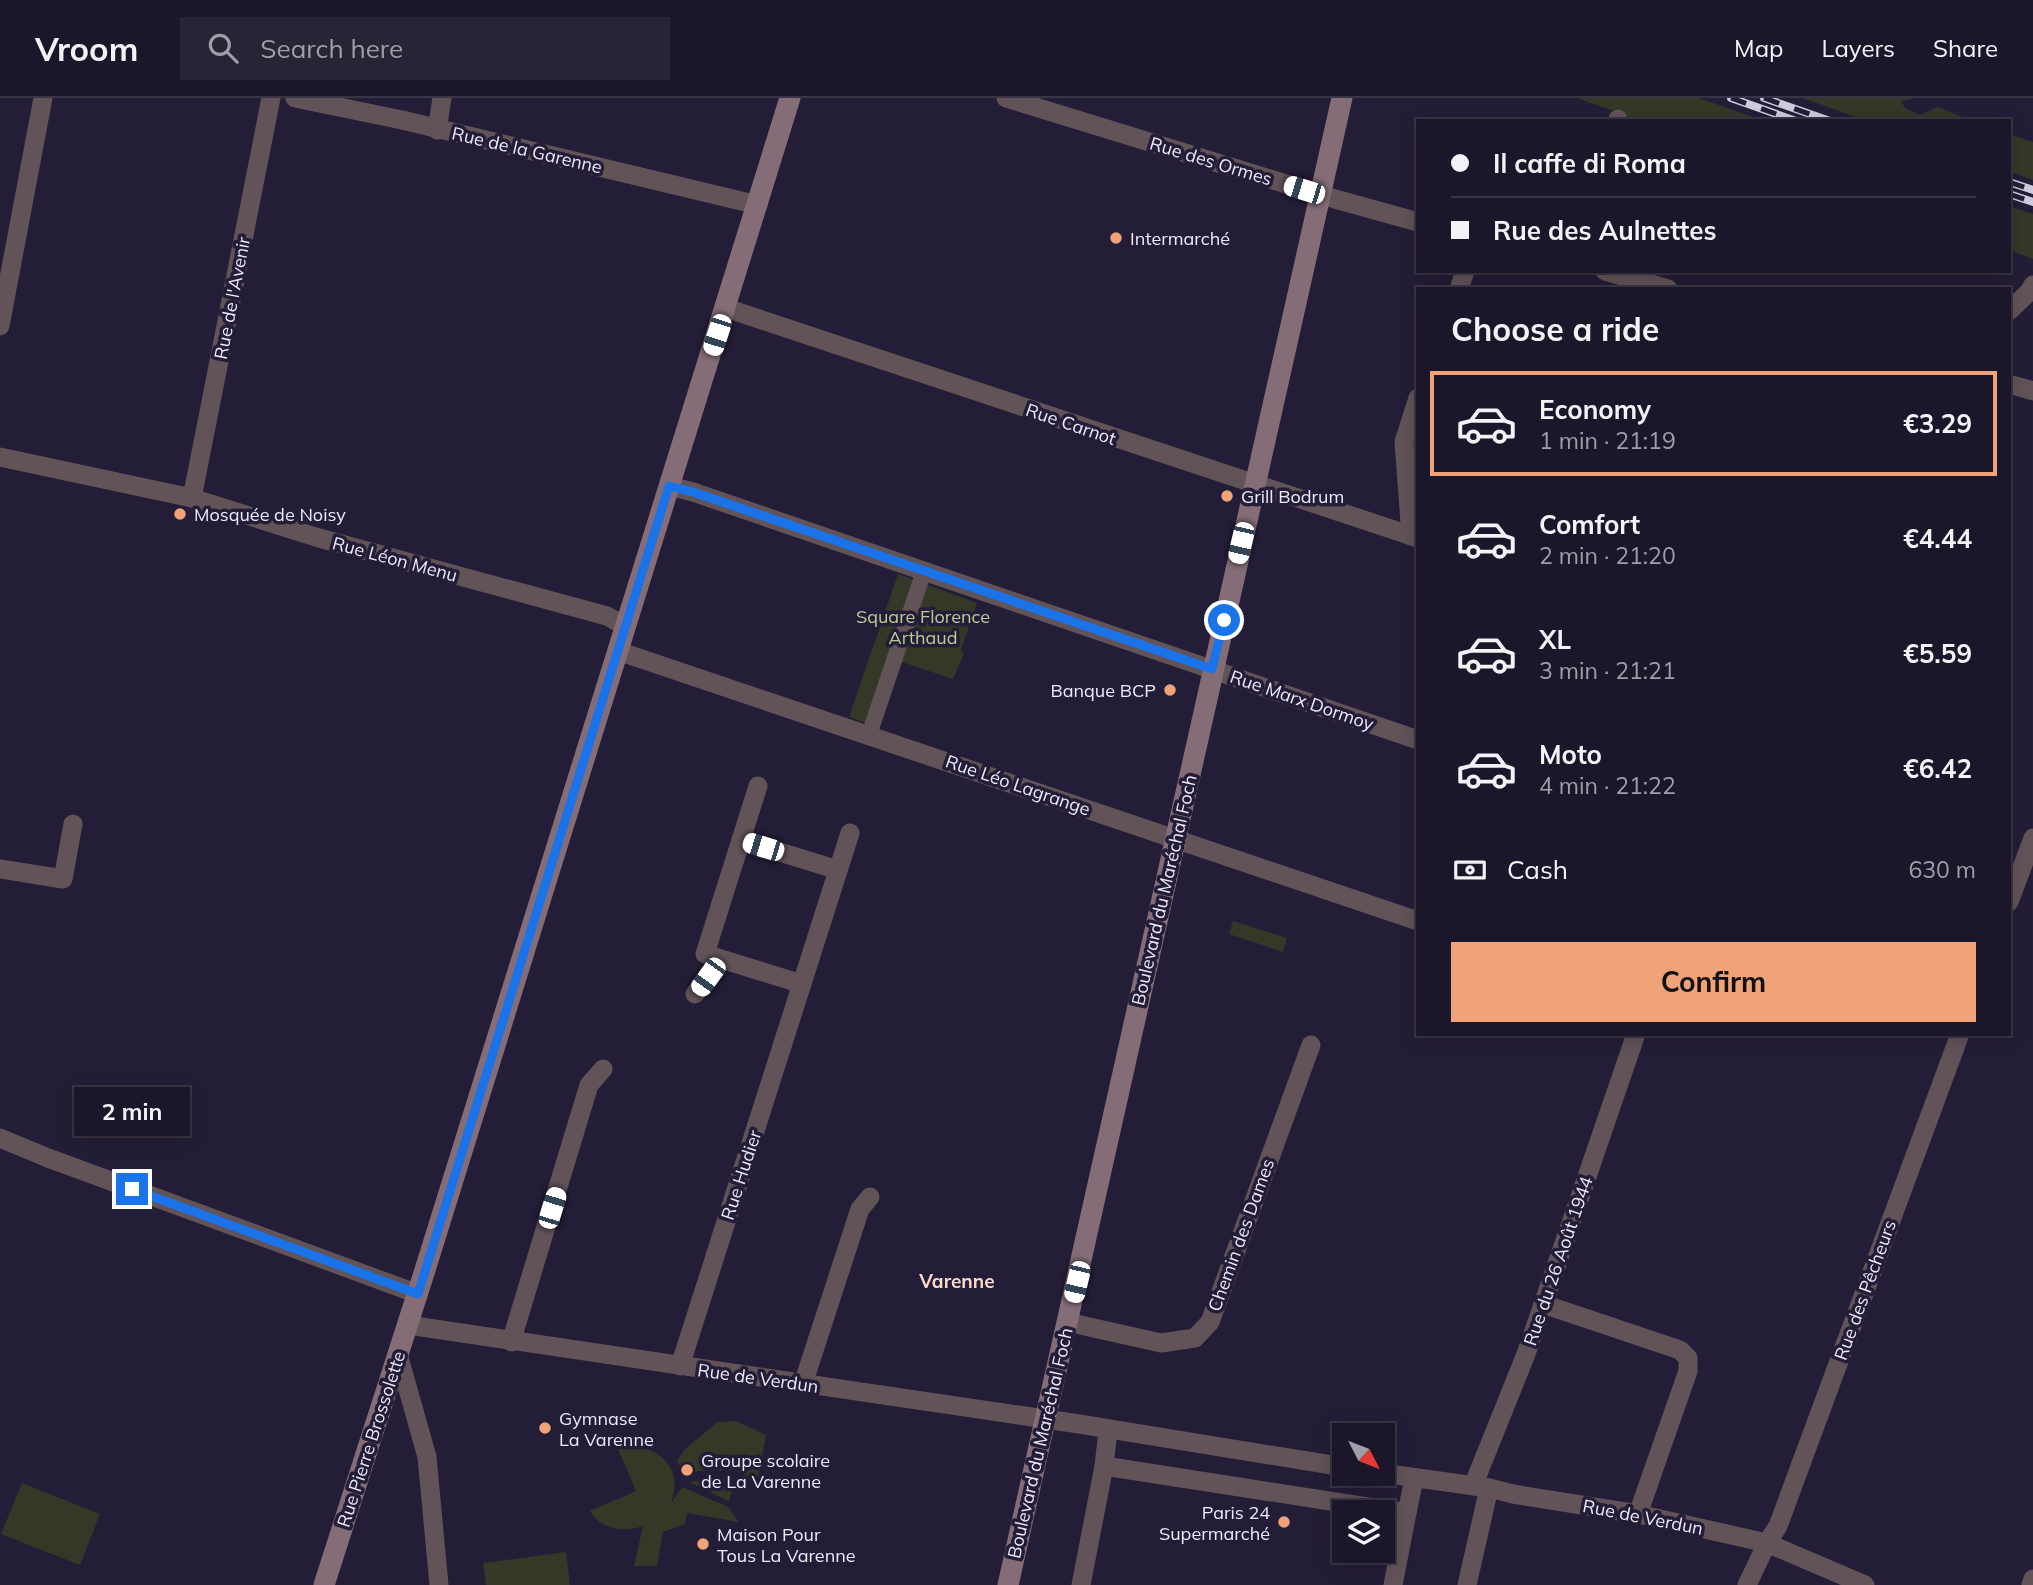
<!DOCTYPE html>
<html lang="en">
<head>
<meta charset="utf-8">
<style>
	body { margin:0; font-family:Mulish,sans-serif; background:#282335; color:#f1f3f6; height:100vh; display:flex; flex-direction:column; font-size:26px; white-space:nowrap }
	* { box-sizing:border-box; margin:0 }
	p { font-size:23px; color:#a09fa8 }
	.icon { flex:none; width:38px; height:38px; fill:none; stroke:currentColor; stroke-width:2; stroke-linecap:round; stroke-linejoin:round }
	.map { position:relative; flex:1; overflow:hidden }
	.side { position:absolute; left:1416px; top:189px; width:595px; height:749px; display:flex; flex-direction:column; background:#1b1629; border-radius:0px; box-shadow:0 4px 18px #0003,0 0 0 2px #393546 }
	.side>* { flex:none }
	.hud { position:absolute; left:1416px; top:21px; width:595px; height:154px; border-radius:0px; box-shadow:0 4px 18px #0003,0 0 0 2px #393546; display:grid; align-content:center; height:154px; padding:0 35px; background:#1b1629 }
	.needle { width:46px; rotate:132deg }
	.buttons { position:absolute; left:1332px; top:1325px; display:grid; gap:14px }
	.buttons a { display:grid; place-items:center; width:63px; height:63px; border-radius:0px; background:#1b1629; box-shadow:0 4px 18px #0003,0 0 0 2px #393546; font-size:35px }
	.end { position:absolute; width:32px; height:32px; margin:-16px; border:9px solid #1a73e8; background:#fff; box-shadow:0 0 0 4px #fff }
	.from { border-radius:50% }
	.bubble { position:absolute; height:49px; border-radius:0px; background:#1b1629; box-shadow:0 4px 18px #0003,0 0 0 2px #393546; font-size:23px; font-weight:700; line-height:49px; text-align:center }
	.car { position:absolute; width:21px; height:42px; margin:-21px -10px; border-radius:9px; box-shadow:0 0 5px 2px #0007; background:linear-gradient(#fff 24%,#345 0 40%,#fff 0 76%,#345 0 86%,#fff 0) }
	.hud b { display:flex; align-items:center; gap:24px; height:66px; font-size:26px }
	.hud b+b { border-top:2px solid #393546 }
	.hud i { width:18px; height:18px; background:#f1f3f6 }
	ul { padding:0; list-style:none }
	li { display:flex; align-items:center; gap:21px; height:105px; margin:0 14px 10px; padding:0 21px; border:4px solid transparent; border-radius:0px }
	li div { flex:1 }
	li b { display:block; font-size:26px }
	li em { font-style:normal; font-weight:700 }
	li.on { border-color:#f0a278 }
	li>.icon { width:63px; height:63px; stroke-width:1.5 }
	h2 { padding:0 35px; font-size:32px; line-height:84px }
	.pay { display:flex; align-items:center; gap:18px; height:77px; padding:0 35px; font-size:26px }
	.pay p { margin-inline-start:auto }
	.action { display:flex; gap:14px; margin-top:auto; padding:14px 35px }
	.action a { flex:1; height:80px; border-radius:0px; background:#f0a278; color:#111; font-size:28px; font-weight:700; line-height:80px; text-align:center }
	header { display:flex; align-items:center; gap:42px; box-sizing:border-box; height:98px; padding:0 35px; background:#1b1629; border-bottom:2px solid #393546 }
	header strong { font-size:33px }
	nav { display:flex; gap:38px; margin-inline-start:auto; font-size:24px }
	.search { width:490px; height:63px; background:#282335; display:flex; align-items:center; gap:18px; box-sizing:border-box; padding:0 24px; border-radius:0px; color:#a09fa8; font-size:26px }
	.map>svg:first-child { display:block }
	.green { fill:#333827 }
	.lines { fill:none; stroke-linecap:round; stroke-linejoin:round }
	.pedestrian { stroke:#625359; stroke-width:16 }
	.minor { stroke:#625359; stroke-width:19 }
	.secondary { stroke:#856d77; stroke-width:21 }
	.rail-casing { stroke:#cfcbde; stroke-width:8 }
	.rail { stroke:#241d37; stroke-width:5; stroke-dasharray:16; stroke-linecap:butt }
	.route { stroke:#1a73e8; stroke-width:9 }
	.poi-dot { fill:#f0a278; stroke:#241d37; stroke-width:2.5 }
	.labels { text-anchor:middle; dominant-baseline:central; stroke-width:7; stroke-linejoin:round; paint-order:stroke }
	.street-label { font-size:18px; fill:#ede9fb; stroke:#241d37 }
	.poi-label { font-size:18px; fill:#ede9fb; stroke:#241d37; text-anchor:start }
	.park-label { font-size:18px; fill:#bbcb96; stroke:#241d37 }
	.neighbourhood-label { font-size:19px; font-weight:bold; fill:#f9dacb; stroke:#241d37 }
</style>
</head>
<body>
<header>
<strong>Vroom</strong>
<div class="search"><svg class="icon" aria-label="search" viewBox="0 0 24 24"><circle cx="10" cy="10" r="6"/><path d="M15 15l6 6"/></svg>Search here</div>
<nav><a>Map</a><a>Layers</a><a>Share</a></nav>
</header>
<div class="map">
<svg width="2033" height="1487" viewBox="0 0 2033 1487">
	<rect width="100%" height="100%" fill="#241d37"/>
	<!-- green -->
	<g class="green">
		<path d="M1577 0H1699L1764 23H1642Z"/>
		<path d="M1803 0H1915L1901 3 1905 10 1920 17 1938 9 1972 23H1867Z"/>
		<path d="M2009 36 2033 44V82L2009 73Z"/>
		<path d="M2009 108 2033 116V161L2009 152Z"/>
		<path d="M898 476 977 505 961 552 964 556 953 581 902 564 878 630 849 619Z"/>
		<path d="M1233 823 1287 840 1283 854 1229 836Z"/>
		<path d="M736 1323 766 1337 757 1384 735 1372 698 1373 684 1378 677 1362 686 1350 718 1324Z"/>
		<path d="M631 1347C664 1352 683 1372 671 1405L682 1389 728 1409 739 1424 687 1415 685 1426 663 1434 657 1468H634L643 1428C624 1435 601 1432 590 1413L636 1393 618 1351Z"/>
		<path d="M724 1380 735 1384 729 1403 689 1384Z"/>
		<path d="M22 1385 100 1416 80 1467 1 1436Z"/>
		<path d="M566 1454 570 1487H486L483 1465Z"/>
	</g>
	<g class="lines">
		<!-- pedestrian -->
		<path class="pedestrian" d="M869 637 924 473"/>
		<!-- minor -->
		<g class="minor">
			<path d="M295 0 402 22 758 107"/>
			<path d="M1006 0 1335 101 1418 124"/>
			<path d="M1618 23V21"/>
			<path d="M437 32 442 0"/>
			<path d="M1605 173 1668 191"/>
			<path d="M1459 191 1465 173"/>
			<path d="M726 210 1418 440"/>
			<path d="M2009 213 2029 194 2033 187"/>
			<path d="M0 228 43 0"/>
			<path d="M2009 286 2033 293"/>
			<path d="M0 359 192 400 319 440 607 518 625 528"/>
			<path d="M669 388 693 394 1418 642"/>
			<path d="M192 400 271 0"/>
			<path d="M1411 438 1404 344 1418 300"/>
			<path d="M618 553 1418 823"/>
			<path d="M741 742 758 688"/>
			<path d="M0 771 63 781 73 726"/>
			<path d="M2009 804 2033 740"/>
			<path d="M802 886 705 856 741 742 838 772"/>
			<path d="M695 896 720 861"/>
			<path d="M0 1040 48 1060 418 1196"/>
			<path d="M1543 1206 1680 1252 1688 1260V1273L1638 1416"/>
			<path d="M1067 1224 1161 1245 1195 1240 1210 1224 1311 947"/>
			<path d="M408 1227 1079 1326 1344 1369"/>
			<path d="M511 1244 589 987 603 971"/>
			<path d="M398 1256 427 1359 439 1487"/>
			<path d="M680 1268 850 735"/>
			<path d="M803 1286 860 1111 870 1099"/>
			<path d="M1108 1332 1104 1368 1407 1415 1414 1380"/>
			<path d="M1382 1375 1489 1390 1513 1396 1638 1416 1767 1445 1865 1487"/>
			<path d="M1473 1388 1526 1256 1636 936"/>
			<path d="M1081 1487 1104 1368"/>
			<path d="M1393 1487 1407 1415"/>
			<path d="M1467 1487 1489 1390"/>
			<path d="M1747 1487 1767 1445 1778 1428 1960 936"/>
			<path d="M2031 1487 2033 1481"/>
		</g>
		<!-- secondary -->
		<g class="secondary">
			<path d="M324 1487 425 1172 790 0"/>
			<path d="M1008 1487 1342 0"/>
		</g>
		<defs>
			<g id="rail">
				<path d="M1731 0 1796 23"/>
				<path d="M1764 0 1830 23"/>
				<path d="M2009 84 2033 92"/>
				<path d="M2009 96 2033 104"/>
			</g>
		</defs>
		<!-- rail casing -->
		<use href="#rail" class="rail-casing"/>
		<!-- rail -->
		<use href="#rail" class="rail"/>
	</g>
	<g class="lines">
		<!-- route -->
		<path class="route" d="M132 1091 418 1196 669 388 693 394 1212 571 1224 522"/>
	</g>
	<!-- markers -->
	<g class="poi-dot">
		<circle cx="1116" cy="140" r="7"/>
		<circle cx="1227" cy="398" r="7"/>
		<circle cx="180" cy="416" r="7"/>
		<circle cx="1170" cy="592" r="7"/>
		<circle cx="545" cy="1330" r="7"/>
		<circle cx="687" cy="1372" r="7"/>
		<circle cx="1284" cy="1424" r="7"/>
		<circle cx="703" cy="1446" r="7"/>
	</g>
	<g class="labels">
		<!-- street labels -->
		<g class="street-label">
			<text transform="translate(527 52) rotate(13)">Rue de la Garenne</text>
			<text transform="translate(1211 63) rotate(17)">Rue des Ormes</text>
			<text transform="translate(232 200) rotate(-79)">Rue de l'Avenir</text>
			<text transform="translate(1071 326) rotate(19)">Rue Carnot</text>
			<text transform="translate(395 461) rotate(15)">Rue Léon Menu</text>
			<text transform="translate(1302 602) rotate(19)">Rue Marx Dormoy</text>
			<text transform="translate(1018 687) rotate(19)">Rue Léo Lagrange</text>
			<text transform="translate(1164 792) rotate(-77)">Boulevard du Maréchal Foch</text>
			<text transform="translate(741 1077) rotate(-72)">Rue Hudier</text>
			<text transform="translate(1241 1137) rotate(-70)">Chemin des Dames</text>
			<text transform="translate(1558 1163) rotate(-71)">Rue du 26 Août 1944</text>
			<text transform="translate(1865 1192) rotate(-70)">Rue des Pêcheurs</text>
			<text transform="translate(758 1280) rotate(8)">Rue de Verdun</text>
			<text transform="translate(371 1341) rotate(-72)">Rue Pierre Brossolette</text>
			<text transform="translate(1040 1345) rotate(-77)">Boulevard du Maréchal Foch</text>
			<text transform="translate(1643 1419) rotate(11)">Rue de Verdun</text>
		</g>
		<!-- poi labels -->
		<g class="poi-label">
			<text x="1130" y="140">Intermarché</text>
			<text x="1241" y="398">Grill Bodrum</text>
			<text x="194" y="416">Mosquée de Noisy</text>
			<text x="1156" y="592" text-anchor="end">Banque BCP</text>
			<text x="559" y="1320">Gymnase<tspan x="559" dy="21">La Varenne</tspan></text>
			<text x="701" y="1362">Groupe scolaire<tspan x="701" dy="21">de La Varenne</tspan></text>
			<text x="1270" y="1414" text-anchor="end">Paris 24<tspan x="1270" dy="21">Supermarché</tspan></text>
			<text x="717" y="1436">Maison Pour<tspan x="717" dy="21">Tous La Varenne</tspan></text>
		</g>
		<!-- park labels -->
		<g class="park-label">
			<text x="923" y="518">Square Florence<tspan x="923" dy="21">Arthaud</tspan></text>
		</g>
		<!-- neighbourhood labels -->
		<g class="neighbourhood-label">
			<text x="957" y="1183">Varenne</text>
		</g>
	</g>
</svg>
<div class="buttons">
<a><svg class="needle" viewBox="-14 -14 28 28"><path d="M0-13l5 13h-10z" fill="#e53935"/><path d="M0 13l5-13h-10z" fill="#a09fa8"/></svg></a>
<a><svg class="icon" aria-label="layers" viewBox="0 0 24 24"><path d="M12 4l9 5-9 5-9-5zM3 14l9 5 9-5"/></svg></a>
</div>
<i class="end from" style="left:1224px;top:522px"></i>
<i class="end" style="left:132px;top:1091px"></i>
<div class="bubble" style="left:74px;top:989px;width:116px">2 min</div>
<i class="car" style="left:1304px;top:92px;rotate:287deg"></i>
<i class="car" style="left:717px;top:237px;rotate:198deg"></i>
<i class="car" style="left:1241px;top:445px;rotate:193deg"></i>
<i class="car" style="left:763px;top:749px;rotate:287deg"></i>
<i class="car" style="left:708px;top:879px;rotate:216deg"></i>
<i class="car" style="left:552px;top:1110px;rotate:17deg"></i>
<i class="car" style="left:1077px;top:1184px;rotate:193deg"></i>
<div class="hud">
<b><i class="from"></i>Il caffe di Roma</b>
<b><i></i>Rue des Aulnettes</b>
</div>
<section class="side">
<h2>Choose a ride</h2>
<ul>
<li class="on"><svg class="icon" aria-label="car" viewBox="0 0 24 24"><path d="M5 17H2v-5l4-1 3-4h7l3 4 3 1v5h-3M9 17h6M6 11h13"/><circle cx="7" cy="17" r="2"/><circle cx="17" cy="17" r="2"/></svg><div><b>Economy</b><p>1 min · 21:19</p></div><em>€3.29</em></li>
<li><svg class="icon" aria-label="car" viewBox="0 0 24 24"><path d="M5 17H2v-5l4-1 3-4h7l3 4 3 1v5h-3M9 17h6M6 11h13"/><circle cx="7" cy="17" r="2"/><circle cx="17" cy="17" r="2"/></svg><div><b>Comfort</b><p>2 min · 21:20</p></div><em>€4.44</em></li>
<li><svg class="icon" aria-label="car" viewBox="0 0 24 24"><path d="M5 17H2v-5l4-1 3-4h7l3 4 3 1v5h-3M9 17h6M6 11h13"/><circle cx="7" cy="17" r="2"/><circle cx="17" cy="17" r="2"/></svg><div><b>XL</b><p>3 min · 21:21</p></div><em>€5.59</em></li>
<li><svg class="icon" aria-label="car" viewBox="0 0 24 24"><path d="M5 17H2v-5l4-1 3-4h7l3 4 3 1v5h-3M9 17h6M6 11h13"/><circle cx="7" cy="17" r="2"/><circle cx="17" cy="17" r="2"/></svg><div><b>Moto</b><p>4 min · 21:22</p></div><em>€6.42</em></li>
</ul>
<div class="pay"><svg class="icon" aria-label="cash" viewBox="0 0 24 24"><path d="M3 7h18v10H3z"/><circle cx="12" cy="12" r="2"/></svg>Cash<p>630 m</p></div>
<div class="action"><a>Confirm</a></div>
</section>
</div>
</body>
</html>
